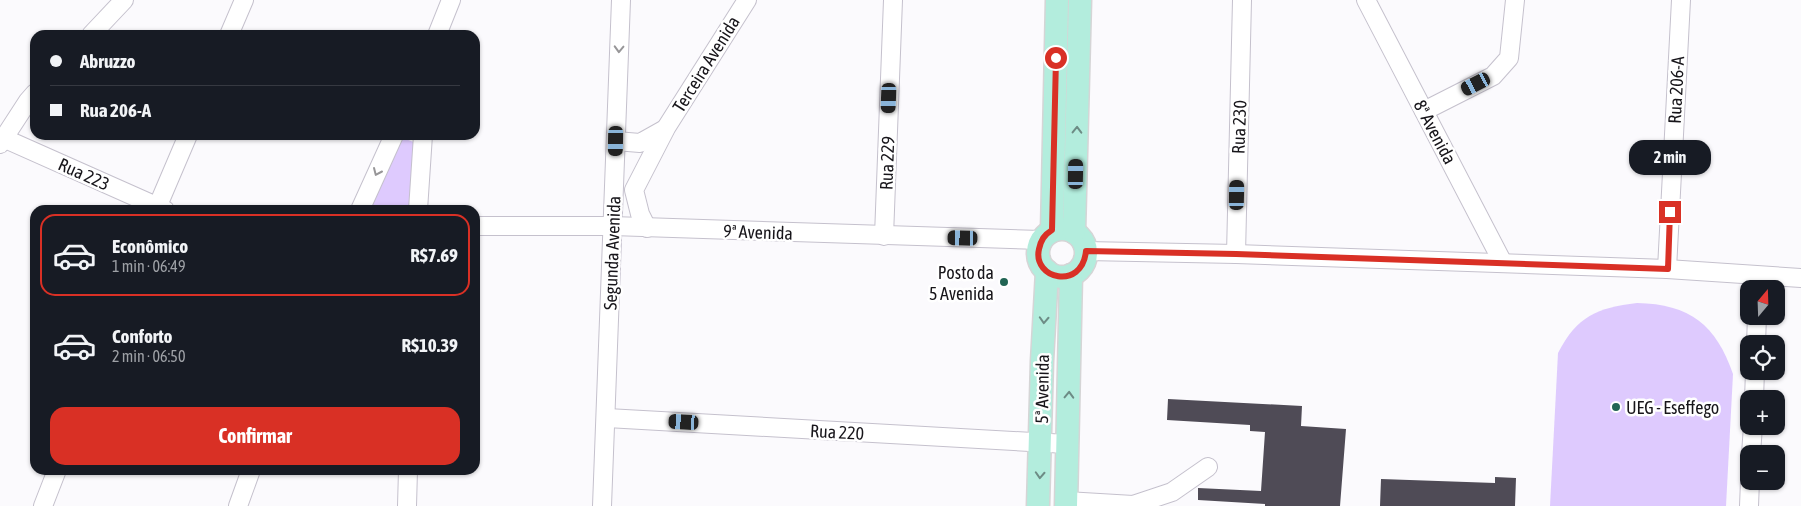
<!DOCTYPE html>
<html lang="pt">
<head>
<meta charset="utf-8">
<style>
	body { margin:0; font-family:"Asap Condensed",sans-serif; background:#242831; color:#f1f3f6; height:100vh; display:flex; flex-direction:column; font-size:19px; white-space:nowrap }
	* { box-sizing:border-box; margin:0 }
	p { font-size:16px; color:#9ea1a6 }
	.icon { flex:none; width:28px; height:28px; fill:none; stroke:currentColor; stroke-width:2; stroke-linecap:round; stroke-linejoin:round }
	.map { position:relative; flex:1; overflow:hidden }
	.panel { position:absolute; left:30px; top:205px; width:450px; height:270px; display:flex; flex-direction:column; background:#171b24; border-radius:15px; box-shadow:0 1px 4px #0004 }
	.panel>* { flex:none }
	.hud { position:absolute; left:30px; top:30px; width:450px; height:110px; border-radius:15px; box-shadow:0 1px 4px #0004; display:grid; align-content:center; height:110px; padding:0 20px; background:#171b24 }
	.needle { width:32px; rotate:19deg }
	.tools { position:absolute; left:1740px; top:280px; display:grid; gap:10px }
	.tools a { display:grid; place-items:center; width:45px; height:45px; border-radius:10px; background:#171b24; box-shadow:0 1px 4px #0004; font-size:25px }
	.end { position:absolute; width:22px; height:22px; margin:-11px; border:6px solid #d93025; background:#fff; box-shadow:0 0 0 2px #fff }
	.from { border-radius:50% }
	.bubble { position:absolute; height:35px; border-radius:15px; background:#171b24; box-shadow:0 1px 4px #0004; font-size:16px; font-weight:700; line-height:35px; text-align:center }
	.car { position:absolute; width:15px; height:30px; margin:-15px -8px; border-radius:6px; box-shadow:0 0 4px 1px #0007; background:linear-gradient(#222 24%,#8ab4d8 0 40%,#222 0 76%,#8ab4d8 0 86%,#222 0) }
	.hud b { display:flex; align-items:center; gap:18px; height:48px; font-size:19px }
	.hud b+b { border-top:1px solid #363941 }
	.hud i { width:12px; height:12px; background:#f1f3f6 }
	ul { padding:9px 0 0; list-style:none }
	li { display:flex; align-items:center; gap:15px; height:82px; margin:0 10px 8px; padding:0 10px; border:2px solid transparent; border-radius:15px }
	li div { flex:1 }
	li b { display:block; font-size:19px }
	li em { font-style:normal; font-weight:700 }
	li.on { border-color:#d93025 }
	li>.icon { width:45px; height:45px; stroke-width:1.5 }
	.button { display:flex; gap:10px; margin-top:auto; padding:10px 20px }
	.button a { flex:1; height:58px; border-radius:15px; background:#d93025; color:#fff; font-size:20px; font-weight:700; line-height:58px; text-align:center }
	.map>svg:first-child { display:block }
	.green { fill:#decafe }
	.building { fill:#4f4b56 }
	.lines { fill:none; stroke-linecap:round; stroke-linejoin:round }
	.minor-casing { stroke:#c5c1cd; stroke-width:20 }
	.major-casing { stroke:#d5d5d6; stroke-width:25 }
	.minor { stroke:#fff; stroke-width:18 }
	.major { stroke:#b3eddd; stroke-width:22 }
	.oneway { stroke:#979698 }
	.oneway2 { stroke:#6d8c85 }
	.route { stroke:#d93025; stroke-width:6 }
	.poi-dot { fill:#216454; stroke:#fff; stroke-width:2 }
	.labels { text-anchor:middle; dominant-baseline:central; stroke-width:5; stroke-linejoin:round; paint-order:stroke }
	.street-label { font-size:18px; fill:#17151a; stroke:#fff }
	.poi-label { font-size:18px; fill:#17151a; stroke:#fff; text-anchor:end }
</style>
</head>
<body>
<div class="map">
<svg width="1801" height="506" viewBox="0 0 1801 506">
	<rect width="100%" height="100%" fill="#fbfafd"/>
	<!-- green -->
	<g class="green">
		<path d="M398 136 416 143 410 210H365Z"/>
		<path d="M1637 303C1690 304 1716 325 1733 374L1726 506H1550L1558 353C1577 316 1597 308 1637 303Z"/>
	</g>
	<!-- building -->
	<g class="building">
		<path d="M1168 399 1302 406 1301 426 1346 429 1340 506H1265V504L1198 500V488L1261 491 1265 432 1250 431V425L1167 420Z"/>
		<path d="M1495 477 1516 478 1515 506H1380L1381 479 1495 483Z"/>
	</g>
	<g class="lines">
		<defs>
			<g id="minor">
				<path d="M1366 0 1503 263"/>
				<path d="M91 35 124 0"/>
				<path d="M229 35 244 0"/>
				<path d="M437 35 451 0"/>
				<path d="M1424 111 1493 76 1509 58 1515 0"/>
				<path d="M3 138 165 210"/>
				<path d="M616 141 640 143 665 129"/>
				<path d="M0 144 28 101 35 93"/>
				<path d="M156 210 188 135"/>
				<path d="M360 210 394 135"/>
				<path d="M418 210 423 135"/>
				<path d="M475 226H612L1041 240"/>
				<path d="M647 228 640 214 634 190 666 128 747 0"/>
				<path d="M884 236 893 0"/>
				<path d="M1086 251 1236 254 1667 269 1801 278"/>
				<path d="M1236 254 1242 0"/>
				<path d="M1667 269 1681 0"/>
				<path d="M1756 344 1757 316"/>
				<path d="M1754 399 1755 371"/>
				<path d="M607 418 1067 444"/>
				<path d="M1751 454 1753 426"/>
				<path d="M1066 501 1133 505 1172 492 1208 467"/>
				<path d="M43 506 57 470"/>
				<path d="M238 506 251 470"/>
				<path d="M407 506 408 470"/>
				<path d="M602 506 621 0"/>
				<path d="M1749 506 1750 481"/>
			</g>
			<g id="major">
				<circle cx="1062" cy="253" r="24"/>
				<path d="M1052 231 1057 0"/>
				<path d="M1074 232 1080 0"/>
				<path d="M1038 506 1042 361 1047 271"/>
				<path d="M1066 506 1071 275"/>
			</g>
		</defs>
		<!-- minor casing -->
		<use href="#minor" class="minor-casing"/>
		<!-- major casing -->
		<use href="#major" class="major-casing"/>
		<!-- minor -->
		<use href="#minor" class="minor"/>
		<!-- major -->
		<use href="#major" class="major"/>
	</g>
	<!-- one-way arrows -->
	<defs><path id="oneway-chevron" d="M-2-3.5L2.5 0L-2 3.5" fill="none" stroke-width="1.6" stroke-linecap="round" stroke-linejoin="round" transform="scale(1.25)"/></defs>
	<g class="oneway">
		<use href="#oneway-chevron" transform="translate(619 49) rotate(92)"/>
		<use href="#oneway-chevron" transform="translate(377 172) rotate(114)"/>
	</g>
	<g class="oneway2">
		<use href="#oneway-chevron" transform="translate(1077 130) rotate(-89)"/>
		<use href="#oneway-chevron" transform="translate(1044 320) rotate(93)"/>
		<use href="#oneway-chevron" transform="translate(1069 395) rotate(-88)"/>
		<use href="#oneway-chevron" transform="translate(1040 475) rotate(93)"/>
	</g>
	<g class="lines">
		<!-- route -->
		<path class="route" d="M1056 58 1052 230C1044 235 1041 240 1039 249 1032 279 1082 291 1086 251L1236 254 1668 269 1670 212"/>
	</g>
	<!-- markers -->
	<g class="poi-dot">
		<circle cx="1004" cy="282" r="5"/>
		<circle cx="1616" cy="407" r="5"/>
	</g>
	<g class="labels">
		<!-- street labels -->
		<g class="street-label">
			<text transform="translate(706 64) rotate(-58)">Terceira Avenida</text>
			<text transform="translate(1676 90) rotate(-87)">Rua 206-A</text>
			<text transform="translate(1239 127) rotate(-88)">Rua 230</text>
			<text transform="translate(1435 132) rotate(62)">8ª Avenida</text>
			<text transform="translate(887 163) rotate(-88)">Rua 229</text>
			<text transform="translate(84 174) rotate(24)">Rua 223</text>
			<text transform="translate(758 232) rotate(2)">9ª Avenida</text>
			<text transform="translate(612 253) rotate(-88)">Segunda Avenida</text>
			<text transform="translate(1042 389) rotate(-89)">5ª Avenida</text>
			<text transform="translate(837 432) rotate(3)">Rua 220</text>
		</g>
		<!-- poi labels -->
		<g class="poi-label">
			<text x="994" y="272">Posto da<tspan x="994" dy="21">5 Avenida</tspan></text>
			<text x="1626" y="407" text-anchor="start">UEG - Eseffego</text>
		</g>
	</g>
</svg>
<div class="tools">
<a><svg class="needle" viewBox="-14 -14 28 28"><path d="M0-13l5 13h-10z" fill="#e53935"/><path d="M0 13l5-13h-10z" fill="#9ea1a6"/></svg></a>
<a><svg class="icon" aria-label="locate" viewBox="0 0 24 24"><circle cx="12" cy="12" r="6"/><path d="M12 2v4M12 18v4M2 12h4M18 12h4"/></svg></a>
<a>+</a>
<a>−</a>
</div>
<i class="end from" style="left:1056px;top:58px"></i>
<i class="end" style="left:1670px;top:212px"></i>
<div class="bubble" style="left:1629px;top:140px;width:82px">2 min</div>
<i class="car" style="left:1476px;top:84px;rotate:243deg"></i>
<i class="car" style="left:889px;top:98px;rotate:182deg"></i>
<i class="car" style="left:616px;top:141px;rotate:181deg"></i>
<i class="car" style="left:1076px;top:174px;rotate:1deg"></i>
<i class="car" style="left:1237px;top:195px;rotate:1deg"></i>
<i class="car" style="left:963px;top:238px;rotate:271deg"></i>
<i class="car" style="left:684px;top:422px;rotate:273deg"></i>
<div class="hud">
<b><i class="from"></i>Abruzzo</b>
<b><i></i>Rua 206-A</b>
</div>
<section class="panel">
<ul>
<li class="on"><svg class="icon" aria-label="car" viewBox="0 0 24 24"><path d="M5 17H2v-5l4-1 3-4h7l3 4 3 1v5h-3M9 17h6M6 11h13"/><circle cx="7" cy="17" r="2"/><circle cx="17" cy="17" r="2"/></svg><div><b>Econômico</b><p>1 min · 06:49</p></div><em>R$7.69</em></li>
<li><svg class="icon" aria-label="car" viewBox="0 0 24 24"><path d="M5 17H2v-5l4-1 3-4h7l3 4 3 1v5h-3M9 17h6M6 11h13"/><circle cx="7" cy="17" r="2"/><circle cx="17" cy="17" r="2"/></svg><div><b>Conforto</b><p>2 min · 06:50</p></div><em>R$10.39</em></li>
</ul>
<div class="button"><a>Confirmar</a></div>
</section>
</div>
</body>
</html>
